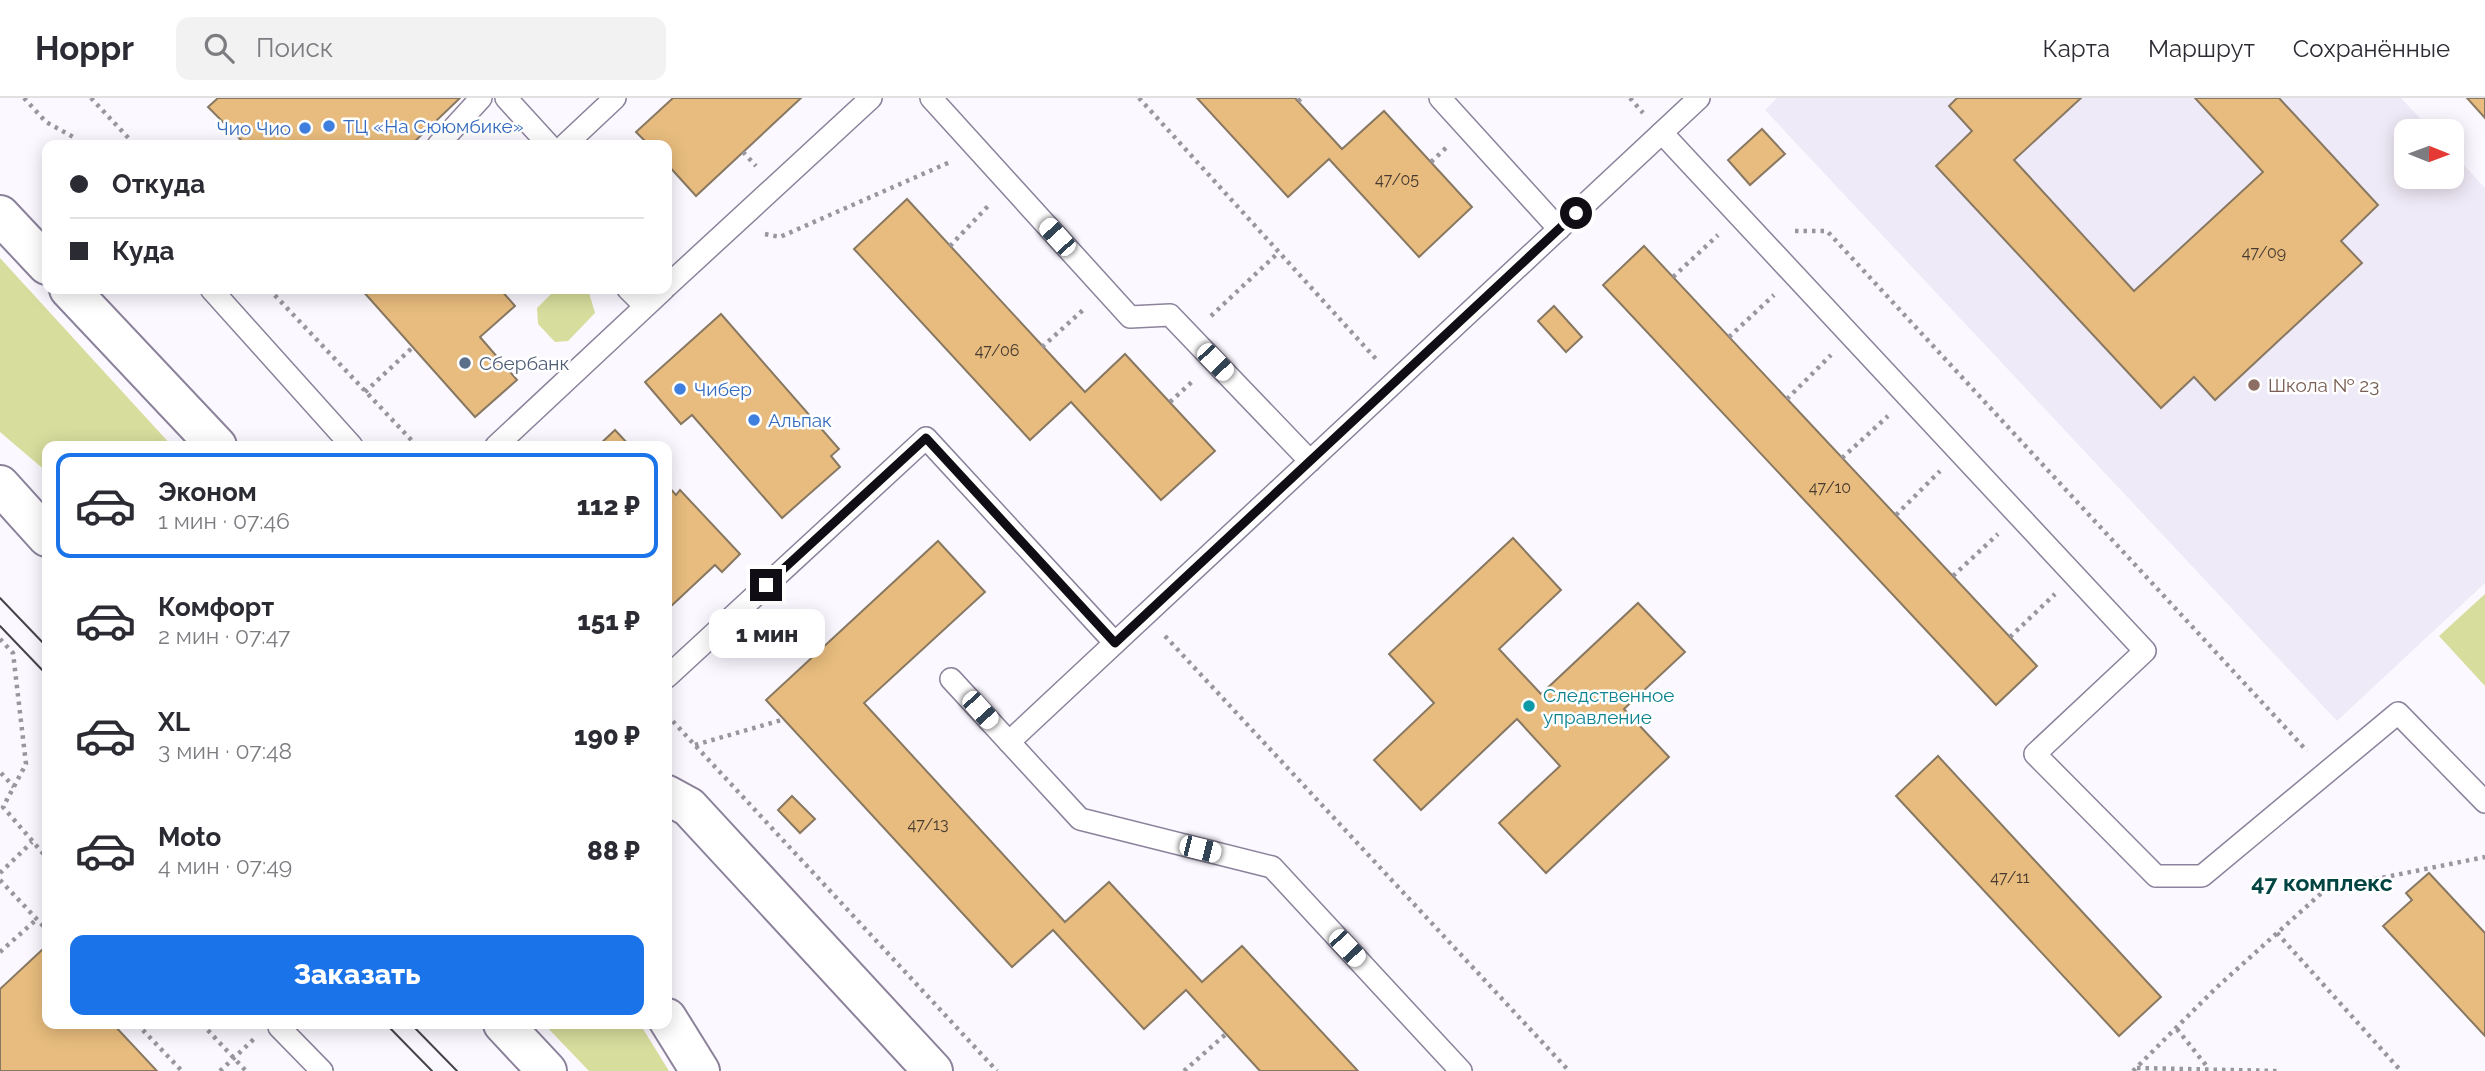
<!DOCTYPE html>
<html lang="ru">
<head>
<meta charset="utf-8">
<style>
	body { margin:0; font-family:Raleway,sans-serif; background:#f2f2f3; color:#2b2b33; height:100vh; display:flex; flex-direction:column; font-size:26px; white-space:nowrap }
	* { box-sizing:border-box; margin:0 }
	p { font-size:23px; color:#7c7c81 }
	.icon { flex:none; width:38px; height:38px; fill:none; stroke:currentColor; stroke-width:2; stroke-linecap:round; stroke-linejoin:round }
	.map { position:relative; flex:1; overflow:hidden }
	.panel { position:absolute; left:42px; top:343px; width:630px; height:588px; display:flex; flex-direction:column; background:#fff; border-radius:14px; box-shadow:0 4px 18px #0003 }
	.panel>* { flex:none }
	.top-card { position:absolute; left:42px; top:42px; width:630px; height:154px; border-radius:14px; box-shadow:0 4px 18px #0003; display:grid; align-content:center; height:154px; padding:0 28px; background:#fff }
	.needle { width:46px; rotate:91deg }
	.tools { position:absolute; left:2394px; top:21px; display:grid; gap:14px }
	.tools a { display:grid; place-items:center; width:70px; height:70px; border-radius:14px; background:#fff; box-shadow:0 4px 18px #0003; font-size:35px }
	.end { position:absolute; width:32px; height:32px; margin:-16px; border:9px solid #100d15; background:#fff; box-shadow:0 0 0 4px #fff }
	.from { border-radius:50% }
	.bubble { position:absolute; height:49px; border-radius:14px; background:#fff; box-shadow:0 4px 18px #0003; font-size:23px; font-weight:800; line-height:49px; text-align:center }
	.car { position:absolute; width:21px; height:42px; margin:-21px -10px; border-radius:9px; box-shadow:0 0 5px 2px #0007; background:linear-gradient(#fff 24%,#345 0 40%,#fff 0 76%,#345 0 86%,#fff 0) }
	.top-card b { display:flex; align-items:center; gap:24px; height:66px; font-size:26px }
	.top-card b+b { border-top:2px solid #e1e1e2 }
	.top-card i { width:18px; height:18px; background:#2b2b33 }
	ul { padding:12px 0 0; list-style:none }
	li { display:flex; align-items:center; gap:21px; height:105px; margin:0 14px 10px; padding:0 14px; border:4px solid transparent; border-radius:14px }
	li div { flex:1 }
	li b { display:block; font-size:26px }
	li em { font-style:normal; font-weight:800 }
	li.on { border-color:#1a73e8 }
	li>.icon { width:63px; height:63px; stroke-width:1.5 }
	.primary-button { display:flex; gap:14px; margin-top:auto; padding:14px 28px }
	.primary-button a { flex:1; height:80px; border-radius:14px; background:#1a73e8; color:#fff; font-size:28px; font-weight:800; line-height:80px; text-align:center }
	header { display:flex; align-items:center; gap:42px; box-sizing:border-box; height:98px; padding:0 35px; background:#fff; border-bottom:2px solid #e1e1e2 }
	header strong { font-size:33px }
	nav { display:flex; gap:38px; margin-inline-start:auto; font-size:24px }
	.search { width:490px; height:63px; background:#f2f2f3; display:flex; align-items:center; gap:18px; box-sizing:border-box; padding:0 24px; border-radius:14px; color:#7c7c81; font-size:26px }
	.map>svg:first-child { display:block }
	.built { fill:#efeaf7 }
	.green { fill:#d7dd9d }
	.building { fill:#e8bc7e; stroke:#887862; stroke-width:2 }
	.lines { fill:none; stroke-linecap:round; stroke-linejoin:round }
	.lane-casing { stroke:#8c829b; stroke-width:24 }
	.street-casing { stroke:#8c829b; stroke-width:42 }
	.secondary-casing { stroke:#8c829b; stroke-width:42 }
	.path { stroke:#99969d; stroke-width:4.5; stroke-dasharray:3.5 5; stroke-linecap:butt }
	.lane { stroke:#fff; stroke-width:21 }
	.street { stroke:#fff; stroke-width:38 }
	.secondary { stroke:#fff; stroke-width:38 }
	.tram { stroke:#46434a; stroke-width:2 }
	.route { stroke:#100d15; stroke-width:9 }
	.shop-dot { fill:#3f7fe0; stroke:#fff; stroke-width:2.5 }
	.service-dot { fill:#5c6f8a; stroke:#fff; stroke-width:2.5 }
	.education-dot { fill:#8d6e63; stroke:#fff; stroke-width:2.5 }
	.culture-dot { fill:#0f9aa8; stroke:#fff; stroke-width:2.5 }
	.labels { text-anchor:middle; dominant-baseline:central; stroke-width:5; stroke-linejoin:round; paint-order:stroke }
	.number-label { font-size:16px; fill:#46392f }
	.shop-label { font-size:19px; fill:#366cbe; stroke:#fff; text-anchor:start }
	.service-label { font-size:19px; fill:#4e5e75; stroke:#fff; text-anchor:start }
	.education-label { font-size:19px; fill:#785e54; stroke:#fff; text-anchor:start }
	.culture-label { font-size:19px; fill:#0d838f; stroke:#fff; text-anchor:start }
	.quarter-label { font-size:23px; font-weight:bold; fill:#014441; stroke:#fff }
</style>
</head>
<body>
<header>
<strong>Hoppr</strong>
<div class="search"><svg class="icon" aria-label="search" viewBox="0 0 24 24"><circle cx="10" cy="10" r="6"/><path d="M15 15l6 6"/></svg>Поиск</div>
<nav><a>Карта</a><a>Маршрут</a><a>Сохранённые</a></nav>
</header>
<div class="map">
<svg width="2485" height="973" viewBox="0 0 2485 973">
	<rect width="100%" height="100%" fill="#fbf9ff"/>
	<!-- built -->
	<path class="built" d="M1777 0H2401L2432 33H2406V79H2452V54L2485 90V485L2337 623 1765 12Z"/>
	<!-- green -->
	<g class="green">
		<path d="M0 160 172 348H47V374L0 334Z"/>
		<path d="M556 191H588L595 215 568 243 555 244 538 226 537 210Z"/>
		<path d="M2485 496V588L2439 538Z"/>
		<path d="M544 926H640L669 973H589Z"/>
	</g>
	<!-- building -->
	<g class="building">
		<path d="M218 0H460L411 47H246L208 9Z"/>
		<path d="M673 0H801L696 98 667 66V47H649L636 34Z"/>
		<path d="M1197 0H1295L1342 51 1384 13 1472 109 1419 159 1329 61 1288 99Z"/>
		<path d="M1957 0H2081L2014 62 2134 193 2263 74 2195 0H2279L2378 107 2341 143 2362 165 2215 302 2194 279 2161 310 1936 68 1972 33 1949 8Z"/>
		<path d="M2467 0H2485V20Z"/>
		<path d="M1762 31 1785 56 1750 87 1728 62Z"/>
		<path d="M907 101 1085 294 1125 256 1215 353 1161 402 1071 304 1030 342 854 151Z"/>
		<path d="M1644 148 2037 568 1996 607 1603 187Z"/>
		<path d="M361 191H500L515 208 480 239 517 282 475 319Z"/>
		<path d="M1554 208 1582 239 1566 254 1538 223Z"/>
		<path d="M721 216 839 351 831 358 840 369 782 420 692 317 681 326 645 284Z"/>
		<path d="M615 332 630 348H598Z"/>
		<path d="M667 387 676 397 680 392 740 456 722 474 715 467 667 512Z"/>
		<path d="M1513 440 1561 492 1499 551 1541 596 1638 505 1685 554 1624 611 1669 659 1546 775 1499 725 1560 668 1517 621 1421 712 1374 662 1434 605 1389 556Z"/>
		<path d="M938 443 985 494 864 605 1065 824 1109 784 1202 884 1242 848 1358 973H1260L1186 892 1144 931 1053 832 1012 869 766 602Z"/>
		<path d="M1938 658 2161 899 2119 938 1896 698Z"/>
		<path d="M792 698 815 721 800 735 778 712Z"/>
		<path d="M2429 775 2485 835V938L2383 828 2412 802 2406 795Z"/>
		<path d="M43 851 47 856V926H113L157 973H0V891Z"/>
	</g>
	<g class="lines">
		<defs>
			<g id="lane">
				<path d="M506 0 549 47"/>
				<path d="M931 0 1130 219 1170 217 1310 363"/>
				<path d="M1440 0 1559 131"/>
				<path d="M1662 35 2145 553 2035 656 2156 778H2202L2398 615 2485 704"/>
				<path d="M438 47 481 0"/>
				<path d="M565 47 615 0"/>
				<path d="M667 188 871 0"/>
				<path d="M211 191 352 348"/>
				<path d="M628 191 645 208"/>
				<path d="M496 348 664 191"/>
				<path d="M1115 545 1699 0"/>
				<path d="M667 579 926 340 1115 545 1009 644"/>
				<path d="M951 581 1080 721 1272 769 1461 973"/>
				<path d="M282 926 279 929 322 973"/>
			</g>
			<path id="street" d="M667 697 689 709 933 973"/>
			<g id="secondary">
				<path d="M0 117 47 167"/>
				<path d="M69 191 217 348"/>
				<path d="M0 387 47 439"/>
				<path d="M667 920 700 973"/>
				<path d="M503 926 547 973"/>
			</g>
		</defs>
		<!-- lane casing -->
		<use href="#lane" class="lane-casing"/>
		<!-- street casing -->
		<use href="#street" class="street-casing"/>
		<!-- secondary casing -->
		<use href="#secondary" class="secondary-casing"/>
		<!-- path -->
		<g class="path">
			<path d="M24 0 46 24 77 41"/>
			<path d="M91 0 135 47"/>
			<path d="M1139 0 1376 261"/>
			<path d="M1630 0 1643 15"/>
			<path d="M1298 3 1302 0"/>
			<path d="M743 54 756 68"/>
			<path d="M1431 64 1448 48"/>
			<path d="M1795 133H1827L2307 653"/>
			<path d="M765 136 780 139 950 64"/>
			<path d="M950 148 990 106"/>
			<path d="M1673 179 1718 137"/>
			<path d="M269 191 417 348"/>
			<path d="M1211 218 1279 154"/>
			<path d="M1729 239 1774 197"/>
			<path d="M1042 249 1083 212"/>
			<path d="M365 294 413 249"/>
			<path d="M1787 301 1831 257"/>
			<path d="M1170 304 1195 281"/>
			<path d="M1842 360 1888 318"/>
			<path d="M1896 417 1940 373"/>
			<path d="M1953 478 1998 436"/>
			<path d="M1165 538 1569 973"/>
			<path d="M2010 539 2055 496"/>
			<path d="M0 541 13 555 26 666 3 709 47 760"/>
			<path d="M667 617 997 973"/>
			<path d="M695 647 785 621"/>
			<path d="M1 675 14 689"/>
			<path d="M0 775 32 744"/>
			<path d="M0 782 47 832"/>
			<path d="M2277 835 2401 973"/>
			<path d="M0 854 37 821"/>
			<path d="M137 926 182 973"/>
			<path d="M202 926 246 973"/>
			<path d="M2177 931 2209 971"/>
			<path d="M2137 970 2278 973"/>
			<path d="M220 973 255 940"/>
			<path d="M1184 973 1226 936"/>
			<path d="M2133 973 2216 890 2326 791 2485 759"/>
		</g>
		<!-- lane -->
		<use href="#lane" class="lane"/>
		<!-- street -->
		<use href="#street" class="street"/>
		<!-- secondary -->
		<use href="#secondary" class="secondary"/>
		<!-- tram -->
		<g class="tram">
			<path d="M0 500 47 549"/>
			<path d="M0 528 47 577"/>
			<path d="M386 926 432 973"/>
			<path d="M411 926 457 973"/>
		</g>
	</g>
	<g class="lines">
		<!-- route -->
		<path class="route" d="M766 487 926 340 1115 545 1576 115"/>
	</g>
	<!-- markers -->
	<g class="shop-dot">
		<circle cx="329" cy="28" r="7"/>
		<circle cx="305" cy="30" r="7"/>
		<circle cx="680" cy="291" r="7"/>
		<circle cx="754" cy="322" r="7"/>
	</g>
	<circle class="service-dot" cx="465" cy="265" r="7"/>
	<circle class="education-dot" cx="2254" cy="287" r="7"/>
	<circle class="culture-dot" cx="1529" cy="608" r="7"/>
	<g class="labels">
		<!-- number labels -->
		<g class="number-label">
			<text x="1397" y="81">47/05</text>
			<text x="2264" y="154">47/09</text>
			<text x="997" y="252">47/06</text>
			<text x="1830" y="389">47/10</text>
			<text x="928" y="726">47/13</text>
			<text x="2010" y="779">47/11</text>
		</g>
		<!-- shop labels -->
		<g class="shop-label">
			<text x="343" y="28">ТЦ «На Сююмбике»</text>
			<text x="291" y="30" text-anchor="end">Чио Чио</text>
			<text x="694" y="291">Чибер</text>
			<text x="768" y="322">Альпак</text>
		</g>
		<!-- service labels -->
		<g class="service-label">
			<text x="479" y="265">Сбербанк</text>
		</g>
		<!-- education labels -->
		<g class="education-label">
			<text x="2268" y="287">Школа № 23</text>
		</g>
		<!-- culture labels -->
		<g class="culture-label">
			<text x="1543" y="597">Следственное<tspan x="1543" dy="22">управление</tspan></text>
		</g>
		<!-- quarter labels -->
		<g class="quarter-label">
			<text x="2322" y="784">47 комплекс</text>
		</g>
	</g>
</svg>
<div class="tools">
<a><svg class="needle" viewBox="-14 -14 28 28"><path d="M0-13l5 13h-10z" fill="#e53935"/><path d="M0 13l5-13h-10z" fill="#7c7c81"/></svg></a>
</div>
<i class="end from" style="left:1576px;top:115px"></i>
<i class="end" style="left:766px;top:487px"></i>
<div class="bubble" style="left:709px;top:511px;width:116px">1 мин</div>
<i class="car" style="left:1057px;top:139px;rotate:318deg"></i>
<i class="car" style="left:1215px;top:264px;rotate:136deg"></i>
<i class="car" style="left:980px;top:612px;rotate:138deg"></i>
<i class="car" style="left:1200px;top:751px;rotate:104deg"></i>
<i class="car" style="left:1347px;top:850px;rotate:137deg"></i>
<div class="top-card">
<b><i class="from"></i>Откуда</b>
<b><i></i>Куда</b>
</div>
<section class="panel">
<ul>
<li class="on"><svg class="icon" aria-label="car" viewBox="0 0 24 24"><path d="M5 17H2v-5l4-1 3-4h7l3 4 3 1v5h-3M9 17h6M6 11h13"/><circle cx="7" cy="17" r="2"/><circle cx="17" cy="17" r="2"/></svg><div><b>Эконом</b><p>1 мин · 07:46</p></div><em>112 ₽</em></li>
<li><svg class="icon" aria-label="car" viewBox="0 0 24 24"><path d="M5 17H2v-5l4-1 3-4h7l3 4 3 1v5h-3M9 17h6M6 11h13"/><circle cx="7" cy="17" r="2"/><circle cx="17" cy="17" r="2"/></svg><div><b>Комфорт</b><p>2 мин · 07:47</p></div><em>151 ₽</em></li>
<li><svg class="icon" aria-label="car" viewBox="0 0 24 24"><path d="M5 17H2v-5l4-1 3-4h7l3 4 3 1v5h-3M9 17h6M6 11h13"/><circle cx="7" cy="17" r="2"/><circle cx="17" cy="17" r="2"/></svg><div><b>XL</b><p>3 мин · 07:48</p></div><em>190 ₽</em></li>
<li><svg class="icon" aria-label="car" viewBox="0 0 24 24"><path d="M5 17H2v-5l4-1 3-4h7l3 4 3 1v5h-3M9 17h6M6 11h13"/><circle cx="7" cy="17" r="2"/><circle cx="17" cy="17" r="2"/></svg><div><b>Moto</b><p>4 мин · 07:49</p></div><em>88 ₽</em></li>
</ul>
<div class="primary-button"><a>Заказать</a></div>
</section>
</div>
</body>
</html>
